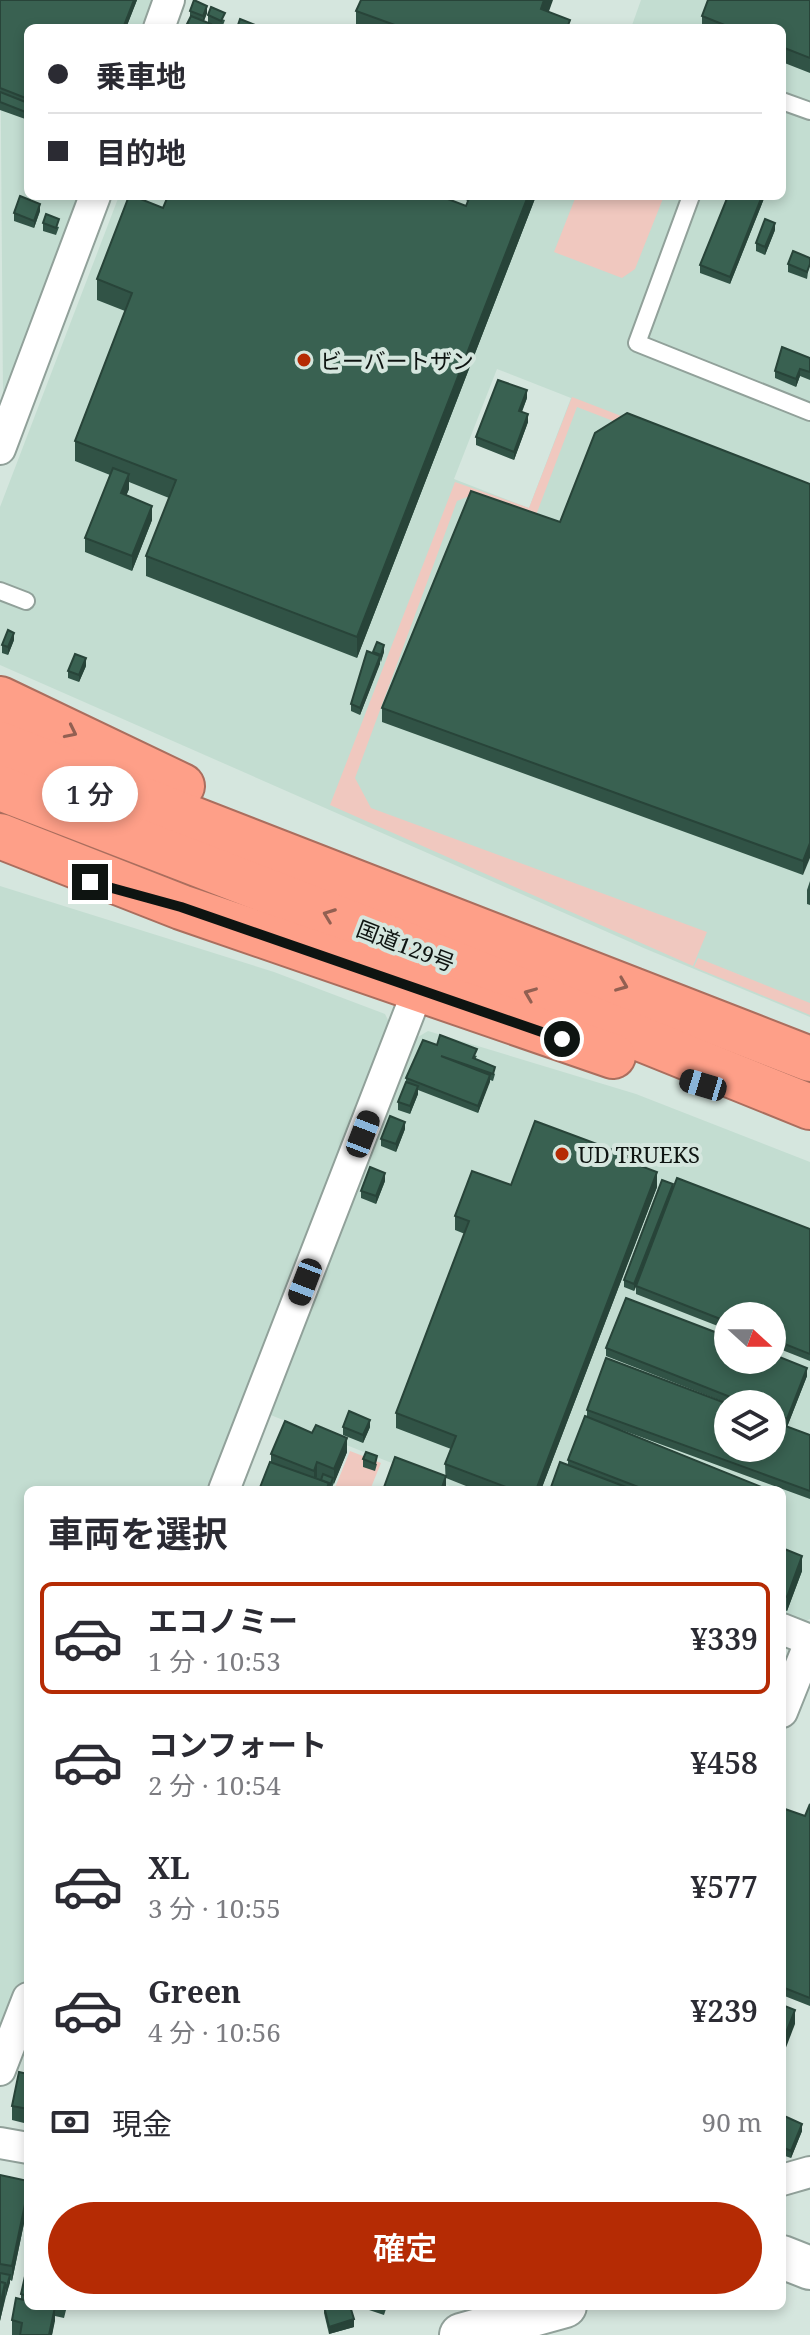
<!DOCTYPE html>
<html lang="ja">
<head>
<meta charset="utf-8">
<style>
	body { margin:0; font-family:"Noto Serif","Noto Sans JP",serif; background:#f7f7f7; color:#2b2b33; height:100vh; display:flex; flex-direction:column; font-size:30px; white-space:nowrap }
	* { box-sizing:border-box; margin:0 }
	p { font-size:26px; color:#7c7c81 }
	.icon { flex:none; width:44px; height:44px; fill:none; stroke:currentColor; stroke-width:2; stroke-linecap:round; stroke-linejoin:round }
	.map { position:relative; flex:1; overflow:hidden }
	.side { position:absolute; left:24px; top:1486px; width:762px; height:824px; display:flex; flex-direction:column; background:#fff; border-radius:12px; box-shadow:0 4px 12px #0003 }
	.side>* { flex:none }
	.top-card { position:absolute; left:24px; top:24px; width:762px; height:176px; border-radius:12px; box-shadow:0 4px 12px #0003; display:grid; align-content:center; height:176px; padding:0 24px; background:#fff }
	.needle { width:52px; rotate:111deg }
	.controls { position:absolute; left:714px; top:1302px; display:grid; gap:16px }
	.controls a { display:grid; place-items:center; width:72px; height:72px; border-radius:50%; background:#fff; box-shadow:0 4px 12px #0003; font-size:40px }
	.end { position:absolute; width:36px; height:36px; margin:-18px; border:10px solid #0e1411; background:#fff; box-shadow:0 0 0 4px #fff }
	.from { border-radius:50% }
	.bubble { position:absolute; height:56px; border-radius:28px; background:#fff; box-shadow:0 4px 12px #0003; font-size:26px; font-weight:600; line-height:56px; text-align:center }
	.car { position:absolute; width:24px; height:48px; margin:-24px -12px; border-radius:10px; box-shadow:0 0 6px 2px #0007; background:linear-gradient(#222 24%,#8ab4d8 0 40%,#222 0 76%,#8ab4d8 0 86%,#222 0) }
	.top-card b { display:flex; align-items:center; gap:28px; height:76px; font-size:30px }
	.top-card b+b { border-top:2px solid #e1e1e2 }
	.top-card i { width:20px; height:20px; background:#2b2b33 }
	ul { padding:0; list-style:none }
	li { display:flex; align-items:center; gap:24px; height:112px; margin:0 16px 12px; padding:0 8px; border:4px solid transparent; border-radius:12px }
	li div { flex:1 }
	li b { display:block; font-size:30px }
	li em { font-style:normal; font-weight:600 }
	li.on { border-color:#b52b04 }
	li>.icon { width:72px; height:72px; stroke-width:1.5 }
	h2 { padding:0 24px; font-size:36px; line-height:96px }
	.pay { display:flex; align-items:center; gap:20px; height:88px; padding:0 24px; font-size:30px }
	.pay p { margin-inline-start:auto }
	.action { display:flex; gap:16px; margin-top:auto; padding:16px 24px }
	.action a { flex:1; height:92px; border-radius:48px; background:#b52b04; color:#fff; font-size:32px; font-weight:600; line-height:92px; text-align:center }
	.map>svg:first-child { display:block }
	.built { fill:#c3ddd1; fill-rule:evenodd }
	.green { fill:#f0c8bf }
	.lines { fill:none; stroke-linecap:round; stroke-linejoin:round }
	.lane-casing { stroke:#91a19a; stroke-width:20 }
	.street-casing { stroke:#91a19a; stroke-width:34 }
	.secondary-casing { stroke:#91a19a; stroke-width:46 }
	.highway-casing { stroke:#aa6e5e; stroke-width:48 }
	.lane { stroke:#fff; stroke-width:16 }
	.street { stroke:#fff; stroke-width:30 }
	.secondary { stroke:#fff; stroke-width:42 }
	.highway { stroke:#fe9f88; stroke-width:44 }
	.wall { fill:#315346 }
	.shaded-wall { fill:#284439 }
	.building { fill:#396151; stroke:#284439; stroke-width:2 }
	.oneway { stroke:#926052 }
	.route { stroke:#0e1411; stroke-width:10 }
	.poi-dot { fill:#b52b04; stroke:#d5e6de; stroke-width:3 }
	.labels { text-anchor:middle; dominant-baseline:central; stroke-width:8; stroke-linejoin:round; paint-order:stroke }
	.poi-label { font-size:22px; fill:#0e1411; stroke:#d5e6de; text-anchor:start }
	.street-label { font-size:22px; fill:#0e1411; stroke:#d5e6de }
</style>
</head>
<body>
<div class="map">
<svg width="810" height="2335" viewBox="0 0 810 2335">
	<rect width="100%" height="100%" fill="#d5e6de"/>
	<!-- built -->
	<g class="built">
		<path d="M0 0H155L144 28H28V196H80L3 397Z"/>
		<path d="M641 0H810V1017L646 949 0 665V507L119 196H782V28H631ZM497 369 571 398 529 508 454 479Z"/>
		<path d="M0 886 274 972 385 1014 392 1028 214 1490H28V1976L0 2049Z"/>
		<path d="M428 1031 636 1094 810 1162V1619L795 1625 782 1620V1490H460L268 1414 413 1040ZM728 1316H772V1360H728ZM728 1404H772V1448H728Z"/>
	</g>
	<!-- green -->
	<g class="green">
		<path d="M576 196H664L635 269 622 278 554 252Z"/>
		<path d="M572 397 810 489V497L577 407 533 523 467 497 457 501 355 778 371 808 707 932 693 966 330 805 455 482 529 508Z"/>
		<path d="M698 958 810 1003V1015L694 967Z"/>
		<path d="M350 1451 381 1463 370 1490H334Z"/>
	</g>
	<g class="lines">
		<defs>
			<g id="lane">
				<path d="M782 101 810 111"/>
				<path d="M691 196 637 343 810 412"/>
				<path d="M0 591 26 601"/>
			</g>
			<g id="street">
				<path d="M159 28 169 0"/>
				<path d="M0 449 95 196"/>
				<path d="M224 1490 418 990"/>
				<path d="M782 1629 810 1640"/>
				<path d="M782 1712 810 1642"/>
				<path d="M0 2070 28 1998"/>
				<path d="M0 2143 28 2148"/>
				<path d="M782 2180 810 2172"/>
			</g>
			<g id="secondary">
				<path d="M782 2257 810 2268"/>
				<path d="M461 2335 565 2306"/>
			</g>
			<g id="highway">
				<path d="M0 699 182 786"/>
				<path d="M0 744 810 1059"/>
				<path d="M0 788 428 953 810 1107"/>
				<path d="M0 836 181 907 613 1056"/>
			</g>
		</defs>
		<!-- lane casing -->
		<use href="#lane" class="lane-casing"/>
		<!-- street casing -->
		<use href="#street" class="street-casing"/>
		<!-- secondary casing -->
		<use href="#secondary" class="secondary-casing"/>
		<!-- highway casing -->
		<use href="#highway" class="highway-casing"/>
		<!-- lane -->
		<use href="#lane" class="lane"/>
		<!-- street -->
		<use href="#street" class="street"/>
		<!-- secondary -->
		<use href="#secondary" class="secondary"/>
		<!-- highway -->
		<use href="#highway" class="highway"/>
	</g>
	<!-- wall -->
	<g class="wall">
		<path d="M0 0H137L126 28H28V120L0 110Z"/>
		<path d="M810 0V73L782 62V28H702V16Z"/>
		<path d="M190 11 207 13 204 21 211 28H187L190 18Z"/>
		<path d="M356 11 549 12 570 28H356Z"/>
		<path d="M208 15 225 20 222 28 208 23Z"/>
		<path d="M456 196H536L357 658 146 576V556L169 498 129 482V489L126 496 152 520 132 571 85 552V538L110 475 75 461V441L125 311 97 300V279L163 208 466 206 468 201Z"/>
		<path d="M765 196 730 284 700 273V265Z"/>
		<path d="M40 211 34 228 14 221V213Z"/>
		<path d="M43 223 59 227 56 235 43 231Z"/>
		<path d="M775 230 765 255 756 251V243Z"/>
		<path d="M810 258 807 279 788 272V264Z"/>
		<path d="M810 358V380L800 376 796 387 775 378V371Z"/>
		<path d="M527 398 522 412 528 422 514 460 476 445V437Z"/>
		<path d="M810 484 803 875 382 722V708L560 522Z"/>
		<path d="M14 640 8 655 2 653V645Z"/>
		<path d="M373 652H384L360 715 351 711V704Z"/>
		<path d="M86 666 79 682 68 678V671Z"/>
		<path d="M810 881V905L807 904V890Z"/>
		<path d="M437 1045 477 1056 475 1059 495 1074 493 1081 490 1080 478 1113 418 1090V1094L410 1114 398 1110V1102L406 1082V1078Z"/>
		<path d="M405 1129 396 1152 381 1146V1139Z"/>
		<path d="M632 1163 657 1187 541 1490H476L446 1478V1490L445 1464 451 1449 396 1428V1413L465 1234 455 1230V1216L511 1185Z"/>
		<path d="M385 1181 376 1204 361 1198V1191Z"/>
		<path d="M673 1190 810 1229V1361L772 1346V1316H728V1330L636 1294V1287L634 1291 624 1287V1280Z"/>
		<path d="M606 1348 807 1376 787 1427 810 1435V1499L619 1429 769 1490H550L568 1465V1460L587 1416V1410L772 1421V1404H729L606 1356Z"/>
		<path d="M343 1427H370L363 1443 343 1435Z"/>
		<path d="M347 1452 331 1490H259L271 1462V1454Z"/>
		<path d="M363 1459 377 1464 375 1471 363 1467Z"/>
		<path d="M782 1548 802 1571 787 1611 782 1609Z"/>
		<path d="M810 1804V2006L782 1995V1808L805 1816Z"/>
		<path d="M28 2074V2124L12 2120V2106Z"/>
		<path d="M782 2115 802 2131 791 2158 782 2155Z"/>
		<path d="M0 2175 28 2181V2204L12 2281 10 2280 0 2321Z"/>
		<path d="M28 2263V2306H67L64 2318 55 2316 52 2335H12V2320L21 2300V2294Z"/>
		<path d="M324 2306 354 2327 329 2334 324 2313Z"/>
		<path d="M363 2306H387L384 2315 363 2308Z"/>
		<path d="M439 2306H455L454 2309Z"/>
	</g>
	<!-- shaded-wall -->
	<g class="shaded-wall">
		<path d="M134 0H137L126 28H123Z"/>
		<path d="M544 0H553L543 28 541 9Z"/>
		<path d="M207 6V13L203 23V16Z"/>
		<path d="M528 196H536L357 658V637Z"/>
		<path d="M762 196H765L730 284V277Z"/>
		<path d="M40 204V211L34 228V221Z"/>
		<path d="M775 223V230L765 255V247Z"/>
		<path d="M800 369V376L796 387V379Z"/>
		<path d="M527 390V398L519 418V411Z"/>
		<path d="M528 414V422L514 460V452Z"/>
		<path d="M129 474V489L121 508V493Z"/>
		<path d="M152 506V520L132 571V556Z"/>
		<path d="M14 633V640L8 655V647Z"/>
		<path d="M384 645V652L381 662V655Z"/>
		<path d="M380 656V664L360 715V708Z"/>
		<path d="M86 658V666L79 682V675Z"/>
		<path d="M810 843V858L803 875V861Z"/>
		<path d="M490 1075V1082L478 1113V1106Z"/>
		<path d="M418 1086V1094L410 1114V1106Z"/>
		<path d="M405 1122V1129L396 1152V1144Z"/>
		<path d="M657 1172V1187L541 1490H536Z"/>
		<path d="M385 1173V1181L376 1204V1196Z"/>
		<path d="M673 1184V1191L634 1291V1284Z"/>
		<path d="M807 1368V1376L787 1427V1419Z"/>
		<path d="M370 1420V1427L363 1443V1435Z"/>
		<path d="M347 1438V1452L334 1484V1469Z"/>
		<path d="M317 1462V1476L314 1486V1471Z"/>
		<path d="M446 1476V1490H441Z"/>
		<path d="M802 1556V1571L787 1611V1597Z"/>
		<path d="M795 2010V2024L782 2058V2043Z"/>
		<path d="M802 2124V2131L791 2158V2151Z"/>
		<path d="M28 2190V2204L12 2281V2266Z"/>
		<path d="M10 2275V2283L6 2296V2289Z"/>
		<path d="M5 2283V2298L0 2321V2306Z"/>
		<path d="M55 2307V2321L52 2335H49Z"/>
		<path d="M354 2319V2327L329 2334V2327Z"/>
	</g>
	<!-- building -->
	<g class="building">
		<path d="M0 0H134L123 28H28V99L0 88Z"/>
		<path d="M194 0 207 6 203 16 190 11Z"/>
		<path d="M361 0H544L541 9 570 20 567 28H403L356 11Z"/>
		<path d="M708 0H810V58L782 47V28H732L702 16Z"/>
		<path d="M211 7 225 13 221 21 208 15Z"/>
		<path d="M191 16 211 24 209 28H197L187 24Z"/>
		<path d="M240 19 263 28H237Z"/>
		<path d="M0 92 28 103V113L0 102Z"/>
		<path d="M20 196 40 204 34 221 14 213Z"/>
		<path d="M129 196H133L163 208 168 196H440L466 206 470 196H528L357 637 146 556 176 480 75 441 132 293 97 279Z"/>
		<path d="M728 196H762L730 277 700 265Z"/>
		<path d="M46 214 59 219 56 228 43 223Z"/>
		<path d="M765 219 775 223 765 247 756 243Z"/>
		<path d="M793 251 810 258V264L807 272 788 264Z"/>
		<path d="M782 347 810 358V372L800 369 796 379 775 371Z"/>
		<path d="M498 380 527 390 519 411 528 414 514 452 476 437Z"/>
		<path d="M627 413 810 484V843L803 861 382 708 471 491 560 522 595 433Z"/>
		<path d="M113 468 129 474 121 493 152 506 132 556 85 538Z"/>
		<path d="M8 630 14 633 8 647 2 645Z"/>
		<path d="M377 642 384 645 381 655 373 652Z"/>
		<path d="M367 651 380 656 360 708 351 704Z"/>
		<path d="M75 654 86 658 79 675 68 671Z"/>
		<path d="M440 1035 477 1049 473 1058 495 1067 493 1074 441 1056 490 1075 478 1106 406 1078 423 1040 437 1045Z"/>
		<path d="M406 1082 418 1086 410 1106 398 1102Z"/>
		<path d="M390 1116 405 1122 396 1144 381 1139Z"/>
		<path d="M535 1121 632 1157 630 1162 657 1172 536 1490H514L445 1464 456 1436 396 1413 469 1221 455 1216 472 1171 511 1185Z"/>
		<path d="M370 1167 385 1173 376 1196 361 1191Z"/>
		<path d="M677 1178 810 1229V1354L772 1339V1316H728V1322L636 1286Z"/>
		<path d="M662 1180 673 1184 634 1284 624 1280Z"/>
		<path d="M626 1298 728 1337V1360H772V1354L807 1368 787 1419 772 1413V1404H748L606 1348Z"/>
		<path d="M606 1358 728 1404V1448H772V1421L810 1435V1491L587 1410Z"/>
		<path d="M349 1411 370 1420 363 1435 343 1427Z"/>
		<path d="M585 1416 769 1490H646L568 1460Z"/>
		<path d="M285 1421 312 1433 316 1425 347 1438 334 1469 317 1462 314 1471 271 1454Z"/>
		<path d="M366 1452 377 1456 375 1464 363 1459Z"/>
		<path d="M395 1457 446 1476 441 1490H383Z"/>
		<path d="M270 1462 329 1483 326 1490H259Z"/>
		<path d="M560 1462 634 1490H550Z"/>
		<path d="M323 1474 333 1478 329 1488V1483L321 1480Z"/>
		<path d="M782 1548 802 1556 787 1597 782 1595Z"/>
		<path d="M810 1804V1998L782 1987V1808L805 1816Z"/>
		<path d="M782 2005 795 2010 782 2043Z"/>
		<path d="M19 2072 28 2074V2109L12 2106Z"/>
		<path d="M782 2115 802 2124 791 2151 782 2147Z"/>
		<path d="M0 2175 28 2181V2190L12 2266 0 2264Z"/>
		<path d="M28 2263V2296L21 2294Z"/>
		<path d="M0 2273 10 2275 6 2289 5 2283 0 2282Z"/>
		<path d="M0 2282 5 2283 0 2306Z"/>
		<path d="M16 2298 28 2301V2306L55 2307 49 2335H20L22 2323 12 2320Z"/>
		<path d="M324 2306H350L354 2319 329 2327Z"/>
	</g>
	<!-- one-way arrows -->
	<defs><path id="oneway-chevron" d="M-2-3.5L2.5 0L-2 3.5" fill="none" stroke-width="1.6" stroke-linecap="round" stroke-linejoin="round" transform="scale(2)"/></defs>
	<g class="oneway">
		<use href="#oneway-chevron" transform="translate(71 732) rotate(26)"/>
		<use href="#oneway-chevron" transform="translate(329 915) rotate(-159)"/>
		<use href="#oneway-chevron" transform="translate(622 985) rotate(22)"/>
		<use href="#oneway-chevron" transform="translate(530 994) rotate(-158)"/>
	</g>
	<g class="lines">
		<!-- route -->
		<path class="route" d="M90 882 181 907 562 1039"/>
	</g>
	<!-- markers -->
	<g class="poi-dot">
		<circle cx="304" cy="360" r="8"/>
		<circle cx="562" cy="1154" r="8"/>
	</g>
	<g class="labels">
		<!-- poi labels -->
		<g class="poi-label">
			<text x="320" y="360">ビーバートザン</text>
			<text x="578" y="1154">UD TRUEKS</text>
		</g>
		<!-- street labels -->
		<g class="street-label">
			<text transform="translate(406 945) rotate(21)">国道129号</text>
		</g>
	</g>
</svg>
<div class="controls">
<a><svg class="needle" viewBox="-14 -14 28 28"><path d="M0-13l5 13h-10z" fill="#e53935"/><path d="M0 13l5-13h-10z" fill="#7c7c81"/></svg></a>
<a><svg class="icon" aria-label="layers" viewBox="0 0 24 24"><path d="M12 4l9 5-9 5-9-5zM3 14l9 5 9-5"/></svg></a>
</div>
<i class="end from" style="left:562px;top:1039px"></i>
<i class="end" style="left:90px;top:882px"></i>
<div class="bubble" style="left:42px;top:766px;width:96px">1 分</div>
<i class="car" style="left:703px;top:1085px;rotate:287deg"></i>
<i class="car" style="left:363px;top:1134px;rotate:21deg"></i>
<i class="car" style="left:305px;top:1282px;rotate:201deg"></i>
<div class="top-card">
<b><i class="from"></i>乗車地</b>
<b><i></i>目的地</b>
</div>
<section class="side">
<h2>車両を選択</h2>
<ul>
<li class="on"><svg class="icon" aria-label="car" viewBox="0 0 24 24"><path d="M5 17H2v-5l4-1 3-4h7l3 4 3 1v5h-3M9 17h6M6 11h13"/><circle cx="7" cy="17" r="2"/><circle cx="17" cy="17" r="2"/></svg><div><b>エコノミー</b><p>1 分 · 10:53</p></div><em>¥339</em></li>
<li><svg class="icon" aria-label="car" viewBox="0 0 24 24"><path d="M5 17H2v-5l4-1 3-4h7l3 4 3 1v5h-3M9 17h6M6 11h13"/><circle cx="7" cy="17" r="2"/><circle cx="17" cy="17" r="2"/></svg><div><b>コンフォート</b><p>2 分 · 10:54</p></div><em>¥458</em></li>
<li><svg class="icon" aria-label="car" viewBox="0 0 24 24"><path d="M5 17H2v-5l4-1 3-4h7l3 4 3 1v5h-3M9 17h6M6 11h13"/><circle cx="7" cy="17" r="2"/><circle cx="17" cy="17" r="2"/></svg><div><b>XL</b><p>3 分 · 10:55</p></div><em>¥577</em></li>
<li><svg class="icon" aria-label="car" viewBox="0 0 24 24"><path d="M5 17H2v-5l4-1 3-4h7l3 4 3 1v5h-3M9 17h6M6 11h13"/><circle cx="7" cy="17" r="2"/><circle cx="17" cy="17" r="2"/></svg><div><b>Green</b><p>4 分 · 10:56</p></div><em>¥239</em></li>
</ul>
<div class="pay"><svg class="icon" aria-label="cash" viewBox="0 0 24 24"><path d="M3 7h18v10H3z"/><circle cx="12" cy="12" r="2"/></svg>現金<p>90 m</p></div>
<div class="action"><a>確定</a></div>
</section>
</div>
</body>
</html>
